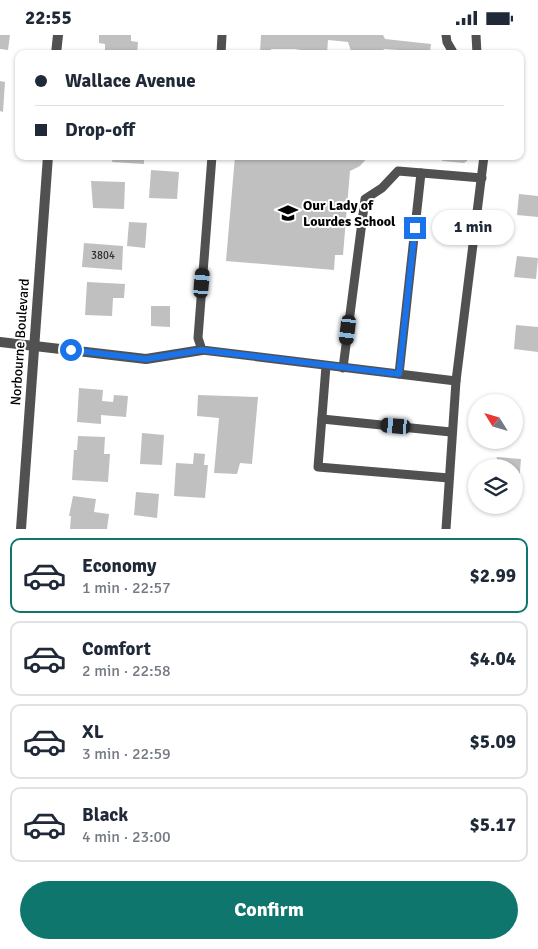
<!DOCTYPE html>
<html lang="en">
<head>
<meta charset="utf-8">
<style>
	body { margin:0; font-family:Signika,sans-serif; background:#f6f6f7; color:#1f2937; height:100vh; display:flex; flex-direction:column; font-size:19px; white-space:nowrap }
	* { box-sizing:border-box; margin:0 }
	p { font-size:16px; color:#747a83 }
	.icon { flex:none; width:28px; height:28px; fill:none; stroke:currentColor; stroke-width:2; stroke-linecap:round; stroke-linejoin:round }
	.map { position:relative; height:494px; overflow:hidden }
	.panel { display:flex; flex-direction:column; background:#fff; flex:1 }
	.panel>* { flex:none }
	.banner { position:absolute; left:15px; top:15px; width:509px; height:110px; border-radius:10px; box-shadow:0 1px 4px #0004; display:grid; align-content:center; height:110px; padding:0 20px; background:#fff }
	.needle { width:32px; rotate:307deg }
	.fabs { position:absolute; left:468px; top:359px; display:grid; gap:10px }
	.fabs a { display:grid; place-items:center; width:55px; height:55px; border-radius:50%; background:#fff; box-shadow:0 1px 4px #0004; font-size:25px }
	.end { position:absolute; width:22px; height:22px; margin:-11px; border:6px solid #1a73e8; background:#fff; box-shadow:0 0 0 2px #fff }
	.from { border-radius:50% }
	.bubble { position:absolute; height:35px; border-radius:18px; background:#fff; box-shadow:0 1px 4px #0004; font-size:16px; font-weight:700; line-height:35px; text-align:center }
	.car { position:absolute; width:15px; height:30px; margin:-15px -8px; border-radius:6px; box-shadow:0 0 4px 1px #0007; background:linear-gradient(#222 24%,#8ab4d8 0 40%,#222 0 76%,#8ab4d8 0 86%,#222 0) }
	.banner b { display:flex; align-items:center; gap:18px; height:48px; font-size:19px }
	.banner b+b { border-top:1px solid #e0e1e3 }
	.banner i { width:12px; height:12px; background:#1f2937 }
	ul { padding:9px 0 0; list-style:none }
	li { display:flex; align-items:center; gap:15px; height:75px; margin:0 10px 8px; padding:0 10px; border:2px solid #e0e1e3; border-radius:10px }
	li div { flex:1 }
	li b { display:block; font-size:19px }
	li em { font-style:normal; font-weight:700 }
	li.active { border-color:#0f766e }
	li>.icon { width:45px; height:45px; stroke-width:1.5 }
	.cta { display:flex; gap:10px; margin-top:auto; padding:10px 20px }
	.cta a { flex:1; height:58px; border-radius:30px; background:#0f766e; color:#fff; font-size:20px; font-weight:700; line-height:58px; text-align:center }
	.status { display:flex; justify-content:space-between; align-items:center; height:35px; padding:0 25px; background:#fff; direction:ltr }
	.status svg { height:14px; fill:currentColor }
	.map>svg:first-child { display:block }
	.building { fill:#c0c0c0 }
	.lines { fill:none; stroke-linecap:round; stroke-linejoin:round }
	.lane { stroke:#515151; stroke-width:9 }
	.street { stroke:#515151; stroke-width:10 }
	.route { stroke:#1a73e8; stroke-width:6 }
	.labels { text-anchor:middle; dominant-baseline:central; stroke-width:4; stroke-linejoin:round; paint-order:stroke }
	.number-label { font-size:11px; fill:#303030 }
	.poi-label { font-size:14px; font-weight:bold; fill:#000; stroke:#fff; text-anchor:start }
	.street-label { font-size:14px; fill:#000; stroke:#fff }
</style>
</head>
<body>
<div class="status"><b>22:55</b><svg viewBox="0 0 49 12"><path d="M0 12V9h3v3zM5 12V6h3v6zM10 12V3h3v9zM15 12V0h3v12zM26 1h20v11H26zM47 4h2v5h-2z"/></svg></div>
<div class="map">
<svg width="538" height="494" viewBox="0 0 538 494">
	<rect width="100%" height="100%" fill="#fff"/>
	<!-- building -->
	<g class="building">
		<path d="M0 0H10L8 15 0 14Z"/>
		<path d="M99 0H131V6L138 7 137 19 105 18V9L99 8Z"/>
		<path d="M261 0H383L385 4 431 9 430 17 384 14 381 19H352L348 7 328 5 327 19 295 14H271V18L260 17Z"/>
		<path d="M0 46 5 47 3 77 0 76Z"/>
		<path d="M113 121H144V129L112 127Z"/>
		<path d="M235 121H374L367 123 360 131 350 136 343 220H335L334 235 226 226Z"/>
		<path d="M443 121H468L467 126 464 128 442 126Z"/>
		<path d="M151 135 179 137 177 164 149 163Z"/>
		<path d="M91 146 125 147 124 174 93 173Z"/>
		<path d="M519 159 538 161V182L517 180Z"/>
		<path d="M129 187 147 188 145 213 127 211Z"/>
		<path d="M84 208 123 211 122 235 82 232Z"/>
		<path d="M517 221 538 223 536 244 514 242Z"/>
		<path d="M87 247 125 249 124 263H113L112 281 85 280Z"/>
		<path d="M151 271H170V292L151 291Z"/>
		<path d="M516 290 538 292V317L514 314Z"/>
		<path d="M79 353 103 355 102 366 113 367 114 360 128 361 126 382 101 380V389L77 387Z"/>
		<path d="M198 360 258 362 252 429 240 428 237 439 214 438 219 383 197 381Z"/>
		<path d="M142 398 164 400 162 430 140 429Z"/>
		<path d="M78 401 105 402 104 419H110L108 447 72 445 74 415H77Z"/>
		<path d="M194 418 205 419 204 430H208L205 463 174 461 176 428 193 429Z"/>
		<path d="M497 422 521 424 519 448 514 447V432H495Z"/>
		<path d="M136 457 159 459 157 483 134 480Z"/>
		<path d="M73 461 96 464 94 477 109 479 107 494H70L71 481H69Z"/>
	</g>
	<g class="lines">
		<!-- lane -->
		<g class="lane">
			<path d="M446 0 447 7 454 19"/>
			<path d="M476 0 477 19"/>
			<path d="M221 19 222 0"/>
			<path d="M212 121 198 303 202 315 456 346"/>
			<path d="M326 331 318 432 449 443"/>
			<path d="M343 333 365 164 382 153 398 136 482 143"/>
			<path d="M399 339 421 138"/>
			<path d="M322 384 451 397"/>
			<path d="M446 494 456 346 484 121"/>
		</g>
		<!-- street -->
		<g class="street">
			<path d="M56 19 58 0"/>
			<path d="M0 307 146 324 202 315"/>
			<path d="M21 494 48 121"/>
		</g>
	</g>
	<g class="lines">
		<!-- route -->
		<path class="route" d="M71 315 146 324 202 315 399 339 415 193"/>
	</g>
	<!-- icons -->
	<defs>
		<symbol id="school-bare" viewBox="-9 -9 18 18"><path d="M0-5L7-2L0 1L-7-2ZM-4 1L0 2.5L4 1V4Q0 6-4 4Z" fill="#000" stroke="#fff" stroke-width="2.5" paint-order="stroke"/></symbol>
	</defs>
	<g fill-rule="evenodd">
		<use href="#school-bare" x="274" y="164" width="28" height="28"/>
	</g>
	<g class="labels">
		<!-- number labels -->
		<g class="number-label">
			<text x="103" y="220">3804</text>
		</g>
		<!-- poi labels -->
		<g class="poi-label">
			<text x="303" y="170">Our Lady of<tspan x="303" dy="16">Lourdes School</tspan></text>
		</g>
		<!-- street labels -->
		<g class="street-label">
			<text transform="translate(20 307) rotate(-86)">Norbourne Boulevard</text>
		</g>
	</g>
</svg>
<div class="fabs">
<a><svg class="needle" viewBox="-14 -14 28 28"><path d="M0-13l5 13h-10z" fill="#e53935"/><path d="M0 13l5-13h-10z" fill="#747a83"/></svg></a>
<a><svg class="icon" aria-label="layers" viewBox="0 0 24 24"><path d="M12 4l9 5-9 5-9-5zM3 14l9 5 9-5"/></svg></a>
</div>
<i class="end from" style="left:71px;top:315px"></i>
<i class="end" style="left:415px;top:193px"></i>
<div class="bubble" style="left:432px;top:175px;width:82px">1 min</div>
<i class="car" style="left:202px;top:248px;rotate:5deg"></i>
<i class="car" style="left:348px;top:295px;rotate:187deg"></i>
<i class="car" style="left:396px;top:391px;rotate:275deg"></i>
<div class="banner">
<b><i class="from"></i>Wallace Avenue</b>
<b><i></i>Drop-off</b>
</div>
</div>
<section class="panel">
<ul>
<li class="active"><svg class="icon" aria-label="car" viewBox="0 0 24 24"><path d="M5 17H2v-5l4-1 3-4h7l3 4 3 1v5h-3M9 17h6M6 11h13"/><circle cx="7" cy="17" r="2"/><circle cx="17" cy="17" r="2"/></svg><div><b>Economy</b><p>1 min · 22:57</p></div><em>$2.99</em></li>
<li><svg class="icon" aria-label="car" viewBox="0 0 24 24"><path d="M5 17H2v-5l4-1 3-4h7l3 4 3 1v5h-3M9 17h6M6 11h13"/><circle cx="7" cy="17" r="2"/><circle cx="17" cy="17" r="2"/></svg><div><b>Comfort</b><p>2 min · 22:58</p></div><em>$4.04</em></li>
<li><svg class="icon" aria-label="car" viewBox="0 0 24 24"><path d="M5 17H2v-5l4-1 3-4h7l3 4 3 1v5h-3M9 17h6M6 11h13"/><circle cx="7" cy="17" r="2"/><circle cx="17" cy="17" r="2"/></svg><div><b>XL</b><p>3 min · 22:59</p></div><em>$5.09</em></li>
<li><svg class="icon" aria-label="car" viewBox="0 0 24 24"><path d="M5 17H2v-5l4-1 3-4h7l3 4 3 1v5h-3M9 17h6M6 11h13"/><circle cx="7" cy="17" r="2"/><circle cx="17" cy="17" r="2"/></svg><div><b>Black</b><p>4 min · 23:00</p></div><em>$5.17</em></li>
</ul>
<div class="cta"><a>Confirm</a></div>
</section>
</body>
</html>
